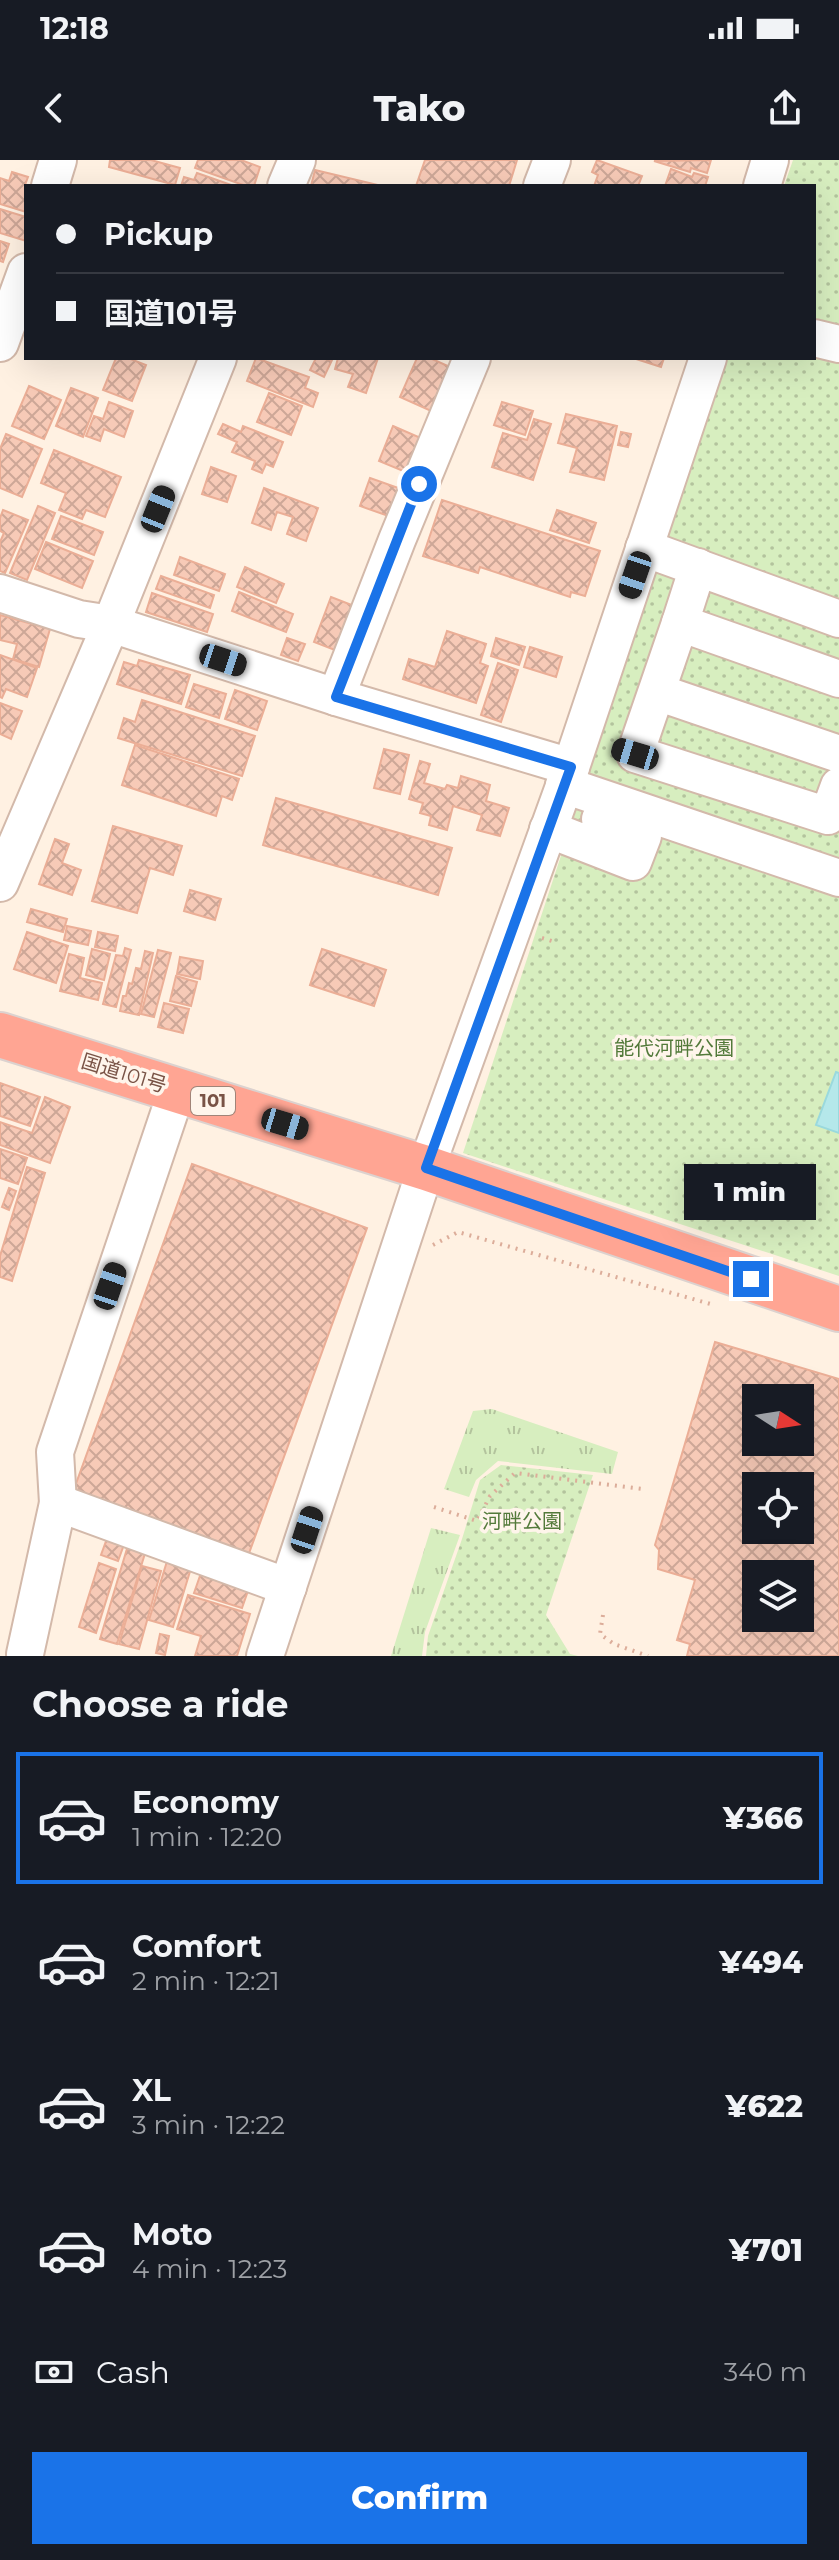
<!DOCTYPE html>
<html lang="en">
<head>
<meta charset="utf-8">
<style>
	body { margin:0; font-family:Montserrat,"Noto Sans JP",sans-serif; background:#242831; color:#f1f3f6; height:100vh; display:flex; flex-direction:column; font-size:30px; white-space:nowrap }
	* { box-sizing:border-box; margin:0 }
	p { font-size:26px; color:#9ea1a6 }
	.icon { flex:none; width:44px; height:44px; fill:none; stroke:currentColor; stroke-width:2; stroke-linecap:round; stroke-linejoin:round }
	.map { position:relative; height:1496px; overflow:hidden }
	.sheet { display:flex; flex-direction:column; background:#171b24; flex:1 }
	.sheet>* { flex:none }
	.top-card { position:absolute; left:24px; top:24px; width:792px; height:176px; border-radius:0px; box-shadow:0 8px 32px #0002; display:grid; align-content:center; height:176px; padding:0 32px; background:#171b24 }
	.needle { width:52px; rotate:102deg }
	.fabs { position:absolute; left:742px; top:1224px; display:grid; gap:16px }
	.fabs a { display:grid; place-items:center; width:72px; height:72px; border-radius:0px; background:#171b24; box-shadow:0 8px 32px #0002; font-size:40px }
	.end { position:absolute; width:36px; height:36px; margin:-18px; border:10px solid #1a73e8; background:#fff; box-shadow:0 0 0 4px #fff }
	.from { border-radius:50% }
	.bubble { position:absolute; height:56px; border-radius:0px; background:#171b24; box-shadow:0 8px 32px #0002; font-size:26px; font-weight:800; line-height:56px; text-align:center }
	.car { position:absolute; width:24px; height:48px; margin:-24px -12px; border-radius:10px; box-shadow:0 0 6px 2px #0007; background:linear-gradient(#222 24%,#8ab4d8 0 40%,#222 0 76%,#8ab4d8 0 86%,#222 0) }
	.top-card b { display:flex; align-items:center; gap:28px; height:76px; font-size:30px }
	.top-card b+b { border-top:2px solid #363941 }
	.top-card i { width:20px; height:20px; background:#f1f3f6 }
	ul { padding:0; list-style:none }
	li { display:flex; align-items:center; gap:24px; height:132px; margin:0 16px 12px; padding:0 16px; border:4px solid transparent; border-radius:0px }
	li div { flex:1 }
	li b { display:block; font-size:30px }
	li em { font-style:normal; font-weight:800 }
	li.selected { border-color:#1a73e8 }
	li>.icon { width:72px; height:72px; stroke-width:1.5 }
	h2 { padding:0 32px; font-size:36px; line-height:96px }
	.pay { display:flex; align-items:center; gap:20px; height:88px; padding:0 32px; font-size:30px }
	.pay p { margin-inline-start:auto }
	.button { display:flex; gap:16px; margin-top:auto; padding:16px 32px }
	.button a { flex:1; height:92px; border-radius:0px; background:#1a73e8; color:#fff; font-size:32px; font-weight:800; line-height:92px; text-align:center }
	.status { display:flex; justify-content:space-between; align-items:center; height:56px; padding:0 40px; background:#171b24; direction:ltr }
	.status svg { height:22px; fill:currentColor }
	header { display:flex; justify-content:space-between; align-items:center; height:104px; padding:0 32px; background:#171b24; font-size:36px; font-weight:800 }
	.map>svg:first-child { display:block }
	.grass { fill:url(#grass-tufts) }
	.park { fill:url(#park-dots) }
	.water { fill:#b5e8ea; stroke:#9ad9dd; stroke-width:2 }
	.building { fill:url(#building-cross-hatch); stroke:#ebae96; stroke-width:2; fill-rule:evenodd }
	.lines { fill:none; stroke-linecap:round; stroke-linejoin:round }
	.minor-casing { stroke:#d3b9aa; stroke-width:40 }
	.highway-casing { stroke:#dcd2cf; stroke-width:48 }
	.path { stroke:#dcad9a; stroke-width:4; stroke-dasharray:2 6; stroke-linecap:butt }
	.minor { stroke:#fff; stroke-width:36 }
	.highway { stroke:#ffa593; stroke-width:44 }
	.route { stroke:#1a73e8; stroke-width:10 }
	.labels { text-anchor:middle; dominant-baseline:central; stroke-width:7; stroke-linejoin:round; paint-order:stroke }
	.shield { fill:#fff5eb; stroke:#a18478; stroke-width:2 }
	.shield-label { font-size:18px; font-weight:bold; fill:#795346 }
	.park-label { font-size:20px; fill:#537a3a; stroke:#fff5eb }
	.street-label { font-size:20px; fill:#795346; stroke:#fff5eb }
</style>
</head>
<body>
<div class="status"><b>12:18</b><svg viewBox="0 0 49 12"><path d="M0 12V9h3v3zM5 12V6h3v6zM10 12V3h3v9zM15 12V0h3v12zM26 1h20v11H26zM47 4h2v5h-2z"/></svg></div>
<header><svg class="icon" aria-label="back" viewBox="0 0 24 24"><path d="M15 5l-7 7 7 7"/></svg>Tako<svg class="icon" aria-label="share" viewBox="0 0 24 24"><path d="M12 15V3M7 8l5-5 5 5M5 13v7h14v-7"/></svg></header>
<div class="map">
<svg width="839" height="1496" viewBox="0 0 839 1496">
	<defs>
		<pattern id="grass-tufts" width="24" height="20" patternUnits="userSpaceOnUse" patternTransform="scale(2)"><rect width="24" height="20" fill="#d7eebf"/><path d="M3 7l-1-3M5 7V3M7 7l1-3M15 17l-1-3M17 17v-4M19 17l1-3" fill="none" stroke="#b3c39d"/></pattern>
		<pattern id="park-dots" width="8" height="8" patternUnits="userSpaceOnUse" patternTransform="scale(2)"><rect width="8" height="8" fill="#d7eebf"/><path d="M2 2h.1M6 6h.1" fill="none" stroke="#b3c39d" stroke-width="1.8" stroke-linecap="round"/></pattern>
		<pattern id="building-cross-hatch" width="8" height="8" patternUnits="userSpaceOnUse" patternTransform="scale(2)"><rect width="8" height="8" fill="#f7cab7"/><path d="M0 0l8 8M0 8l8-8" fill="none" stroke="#cda797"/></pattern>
	</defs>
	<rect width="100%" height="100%" fill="#fff1e2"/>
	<!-- grass -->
	<g class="grass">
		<path d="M492 1249 618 1292 612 1314 498 1301 476 1320 469 1337 444 1329 473 1251Z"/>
		<path d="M431 1368 460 1375 425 1472 422 1496H391Z"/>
	</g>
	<!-- park -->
	<g class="park">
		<path d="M793 0H839V184L814 178V26H784Z"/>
		<path d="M814 179 839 186V1116L463 993 725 198H814Z"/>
		<path d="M501 1305 593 1315 546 1455 570 1494 578 1496H426L428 1476 462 1379 480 1320Z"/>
	</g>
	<!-- water -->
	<path class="water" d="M836 912 839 913V973L816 965Z"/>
	<!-- building -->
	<g class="building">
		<path d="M110 0H151L180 8 175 25 109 7Z"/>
		<path d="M198 0H241L260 7 254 26H246L195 8Z"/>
		<path d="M425 0H517L509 26H416Z"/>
		<path d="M597 0 642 16 638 26H594L598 15 592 12Z"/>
		<path d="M711 0 707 13 691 8 690 12 654 1Z"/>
		<path d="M671 9 692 17 694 13 708 17 705 26H665Z"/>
		<path d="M315 10 378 25 377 26H311Z"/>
		<path d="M12 12 28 17 25 25 28 26 26 52 0 44V18L9 21Z"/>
		<path d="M197 13 234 26H181L184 17 194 20Z"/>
		<path d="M0 49 26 57V81L0 73Z"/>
		<path d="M0 81 9 84 3 102 0 101Z"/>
		<path d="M116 198H128L146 205 132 241 103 230Z"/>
		<path d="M256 198 309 217 305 228 318 233 313 247 247 221Z"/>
		<path d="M316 198 332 200 324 217 310 210Z"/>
		<path d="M338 198H378L366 233 348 227 353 214 335 209Z"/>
		<path d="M417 198H430L459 211 440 255 400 237Z"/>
		<path d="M633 198H664L661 207Z"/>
		<path d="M29 226 61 240 44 279 12 266Z"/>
		<path d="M71 228 98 238 83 277 56 266Z"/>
		<path d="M269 233 302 246 291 275 257 262Z"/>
		<path d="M109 242 133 251 124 277 104 269 100 281 86 276 94 256 103 259Z"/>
		<path d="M502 242 533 251 525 275 494 265Z"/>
		<path d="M566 254 617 266 604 320 570 312 577 288 558 283Z"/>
		<path d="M534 259 551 264 533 320 492 307 503 273 527 280Z"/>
		<path d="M223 264 241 272 243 266 283 282 273 307 266 304 262 313 252 309 255 301 232 292 237 282 218 274Z"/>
		<path d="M393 266 423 279 408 313 379 301Z"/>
		<path d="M621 272 631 274 628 287 618 285Z"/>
		<path d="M6 274 42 289 22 337 0 328V289Z"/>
		<path d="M54 290 121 317 105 357 86 350 82 359 59 350 66 333 41 323Z"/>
		<path d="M211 307 236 316 227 342 202 334Z"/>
		<path d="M370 318 407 331 397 359 360 346Z"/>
		<path d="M264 328 318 348 306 381 287 374 293 357 277 352 271 370 252 363Z"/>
		<path d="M442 340 600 391 585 436 571 432 570 437 480 407 478 413 423 396Z"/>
		<path d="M38 346 55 353 27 420 10 413Z"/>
		<path d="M3 350 28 360 5 413 0 411V382L4 373 0 371V358Z"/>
		<path d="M557 350 596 363 589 383 550 370Z"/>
		<path d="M61 356 103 372 94 395 52 379Z"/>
		<path d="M46 382 93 401 82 428 35 409Z"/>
		<path d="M180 397 225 414 219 431 174 415Z"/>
		<path d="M245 407 284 424 276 443 237 427Z"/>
		<path d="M161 416 214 435 210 448 156 429Z"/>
		<path d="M239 432 293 454 286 472 232 451Z"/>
		<path d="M152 433 213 454 207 472 146 452Z"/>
		<path d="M331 437 357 447 340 492 314 482Z"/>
		<path d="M0 455 50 469 39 507 13 499 17 484 0 480Z"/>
		<path d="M447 471 486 484 480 503 488 506 476 543 403 519 409 499 435 507Z"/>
		<path d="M287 478 305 484 298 501 281 495Z"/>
		<path d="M496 478 525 487 519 505 491 496Z"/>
		<path d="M530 487 562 497 556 517 524 507Z"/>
		<path d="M0 495 37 508 27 537 6 529 2 538 0 537Z"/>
		<path d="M139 500 190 515 181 544 117 524 124 502 137 506Z"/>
		<path d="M498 503 518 510 501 562 481 555Z"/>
		<path d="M194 524 226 534 219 558 186 547Z"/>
		<path d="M235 530 267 541 257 570 225 559Z"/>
		<path d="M142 540 255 576 242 616 118 578 124 558 135 562Z"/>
		<path d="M0 543 22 551 11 579 0 574Z"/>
		<path d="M135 585 239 619 232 640 222 636 216 656 122 625Z"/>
		<path d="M384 589 409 595 400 634 374 628Z"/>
		<path d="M420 601 430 604 424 623 445 629 447 625 458 628 461 616 490 625 486 641 509 648 500 676 477 670 482 655 453 646 447 670 429 665 431 656 420 653 423 643 409 639Z"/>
		<path d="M276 638 452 688 438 735 263 685Z"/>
		<path d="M113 666 182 686 173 715 150 708 137 753 92 741Z"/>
		<path d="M55 679 69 684 62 703 81 710 72 735 39 724Z"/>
		<path d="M190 730 221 739 215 760 184 751Z"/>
		<path d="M31 749 67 759 63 772 27 762Z"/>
		<path d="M67 766 91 771 88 785 64 780Z"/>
		<path d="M27 772 68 786 56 823 14 809Z"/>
		<path d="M98 772 118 776 115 791 95 787Z"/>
		<path d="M125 788 131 790 116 847 103 844 116 795 123 796Z"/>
		<path d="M92 789 110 794 104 820 86 815Z"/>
		<path d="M322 789 386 810 374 846 310 825Z"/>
		<path d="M158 790 171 793 154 857 141 854Z"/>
		<path d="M145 791 153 793 139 855 120 851 123 836H126L129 823 132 824 136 808 141 809Z"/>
		<path d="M69 794 84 798 80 818 102 823 98 840 60 831Z"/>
		<path d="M180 797 203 801 200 819 177 814Z"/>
		<path d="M176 816 197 822 191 846 170 841Z"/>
		<path d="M164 843 189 849 183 873 158 867Z"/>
		<path d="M0 923 40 937 30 966 0 956Z"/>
		<path d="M45 937 70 947 50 1003 0 985V962L32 973Z"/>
		<path d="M0 989 27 998 18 1024 0 1018Z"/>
		<path d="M192 1004 367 1068 248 1396 73 1332Z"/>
		<path d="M27 1007 45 1013 12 1121 0 1117V1096Z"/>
		<path d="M9 1028 16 1031 9 1050 2 1047Z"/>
		<path d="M715 1182 839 1219V1496H687L690 1484 677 1480 695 1420 658 1409 659 1390 655 1385ZM756 1238H800V1282H756ZM756 1326H800V1370H756ZM756 1414H800V1458H756Z"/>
		<path d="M109 1373 126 1379 118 1401 101 1395Z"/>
		<path d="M129 1382 147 1387 117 1484 100 1479Z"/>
		<path d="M168 1398 192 1405 173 1467 149 1460Z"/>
		<path d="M99 1403 116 1409 96 1473 79 1467Z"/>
		<path d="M142 1406 161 1411 139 1489 119 1484Z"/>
		<path d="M201 1413 249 1428 242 1448 194 1433Z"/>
		<path d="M188 1435 250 1454 237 1496H195L201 1476 177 1469Z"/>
		<path d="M160 1474 169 1476 165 1495 156 1493Z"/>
	</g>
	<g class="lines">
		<defs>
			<g id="minor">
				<path d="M50 26 58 0"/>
				<path d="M286 26 297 0"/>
				<path d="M542 26 552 0"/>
				<path d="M762 26 770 0"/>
				<path d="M814 178 839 184"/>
				<path d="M0 183 26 112"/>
				<path d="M644 388 839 459"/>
				<path d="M698 407 680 463 839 519"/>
				<path d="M0 433 79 459 111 464 336 537 571 607"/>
				<path d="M680 463 635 594 828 656 839 626"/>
				<path d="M657 532 839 594"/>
				<path d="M336 537 397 380 472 198"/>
				<path d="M564 625 839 718"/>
				<path d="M548 669 633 702 643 676 600 659"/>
				<path d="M0 723 111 464 218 198"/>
				<path d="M58 1343 55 1292 177 930"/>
				<path d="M25 1494 58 1343 288 1427"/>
				<path d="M265 1496 426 1008 571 607 708 198"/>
			</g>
			<path id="highway" d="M0 875 426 1008 839 1149"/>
		</defs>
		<!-- minor casing -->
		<use href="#minor" class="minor-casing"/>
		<!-- highway casing -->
		<use href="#highway" class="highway-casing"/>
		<!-- path -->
		<g class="path">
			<path d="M542 778 555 782"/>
			<path d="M433 1085 458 1072 714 1145"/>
			<path d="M434 1347 477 1361 490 1336 515 1313 643 1329"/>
			<path d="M603 1455 600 1474 614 1484 648 1496"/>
		</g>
		<!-- minor -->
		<use href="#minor" class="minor"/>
		<!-- highway -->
		<use href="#highway" class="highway"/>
	</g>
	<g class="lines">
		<!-- route -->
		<path class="route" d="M419 324 336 537 571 607 426 1008 751 1119"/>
	</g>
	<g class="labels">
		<!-- shield labels -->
		<rect class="shield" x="191" y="927" width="44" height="28" rx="6"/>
		<g class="shield-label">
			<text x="213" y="941">101</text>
		</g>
		<!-- park labels -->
		<g class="park-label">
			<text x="674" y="888">能代河畔公園</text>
			<text x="522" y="1361">河畔公園</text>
		</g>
		<!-- street labels -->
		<g class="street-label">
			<text transform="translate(124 913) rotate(17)">国道101号</text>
		</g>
	</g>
</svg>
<div class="fabs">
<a><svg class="needle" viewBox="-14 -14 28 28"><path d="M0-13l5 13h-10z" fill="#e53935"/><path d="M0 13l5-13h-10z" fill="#9ea1a6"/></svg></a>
<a><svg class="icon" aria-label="locate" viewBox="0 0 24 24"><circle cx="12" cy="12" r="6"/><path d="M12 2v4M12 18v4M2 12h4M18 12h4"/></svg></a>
<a><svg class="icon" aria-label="layers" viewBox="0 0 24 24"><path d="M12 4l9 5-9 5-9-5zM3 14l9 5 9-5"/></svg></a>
</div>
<i class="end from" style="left:419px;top:324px"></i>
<i class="end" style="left:751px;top:1119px"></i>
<div class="bubble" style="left:684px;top:1004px;width:132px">1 min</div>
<i class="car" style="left:158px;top:349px;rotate:22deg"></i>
<i class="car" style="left:635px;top:415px;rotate:199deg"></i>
<i class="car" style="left:223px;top:500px;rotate:108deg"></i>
<i class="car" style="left:635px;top:594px;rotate:287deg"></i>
<i class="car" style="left:285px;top:964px;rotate:107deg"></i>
<i class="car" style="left:110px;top:1126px;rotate:19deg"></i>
<i class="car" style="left:307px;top:1370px;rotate:18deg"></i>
<div class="top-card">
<b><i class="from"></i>Pickup</b>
<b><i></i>国道101号</b>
</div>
</div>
<section class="sheet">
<h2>Choose a ride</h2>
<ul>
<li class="selected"><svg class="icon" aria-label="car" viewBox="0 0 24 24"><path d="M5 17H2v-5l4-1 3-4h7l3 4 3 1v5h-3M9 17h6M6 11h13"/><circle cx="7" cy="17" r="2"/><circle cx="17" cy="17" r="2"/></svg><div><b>Economy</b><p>1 min · 12:20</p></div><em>¥366</em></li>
<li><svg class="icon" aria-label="car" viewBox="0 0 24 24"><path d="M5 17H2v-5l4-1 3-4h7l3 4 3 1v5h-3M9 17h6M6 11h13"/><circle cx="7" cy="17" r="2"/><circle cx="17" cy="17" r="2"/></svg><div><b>Comfort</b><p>2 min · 12:21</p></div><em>¥494</em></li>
<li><svg class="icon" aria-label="car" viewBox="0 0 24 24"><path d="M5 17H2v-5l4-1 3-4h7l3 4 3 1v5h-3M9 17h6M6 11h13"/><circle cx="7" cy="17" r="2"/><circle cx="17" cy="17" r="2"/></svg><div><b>XL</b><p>3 min · 12:22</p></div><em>¥622</em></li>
<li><svg class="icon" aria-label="car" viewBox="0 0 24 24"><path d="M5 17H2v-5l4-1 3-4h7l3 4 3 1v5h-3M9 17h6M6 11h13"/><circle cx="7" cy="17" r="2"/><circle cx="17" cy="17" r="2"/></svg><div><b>Moto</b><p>4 min · 12:23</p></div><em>¥701</em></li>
</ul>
<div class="pay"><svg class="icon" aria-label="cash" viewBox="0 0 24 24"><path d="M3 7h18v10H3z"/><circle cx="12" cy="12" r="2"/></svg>Cash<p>340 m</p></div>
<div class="button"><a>Confirm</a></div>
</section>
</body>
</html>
